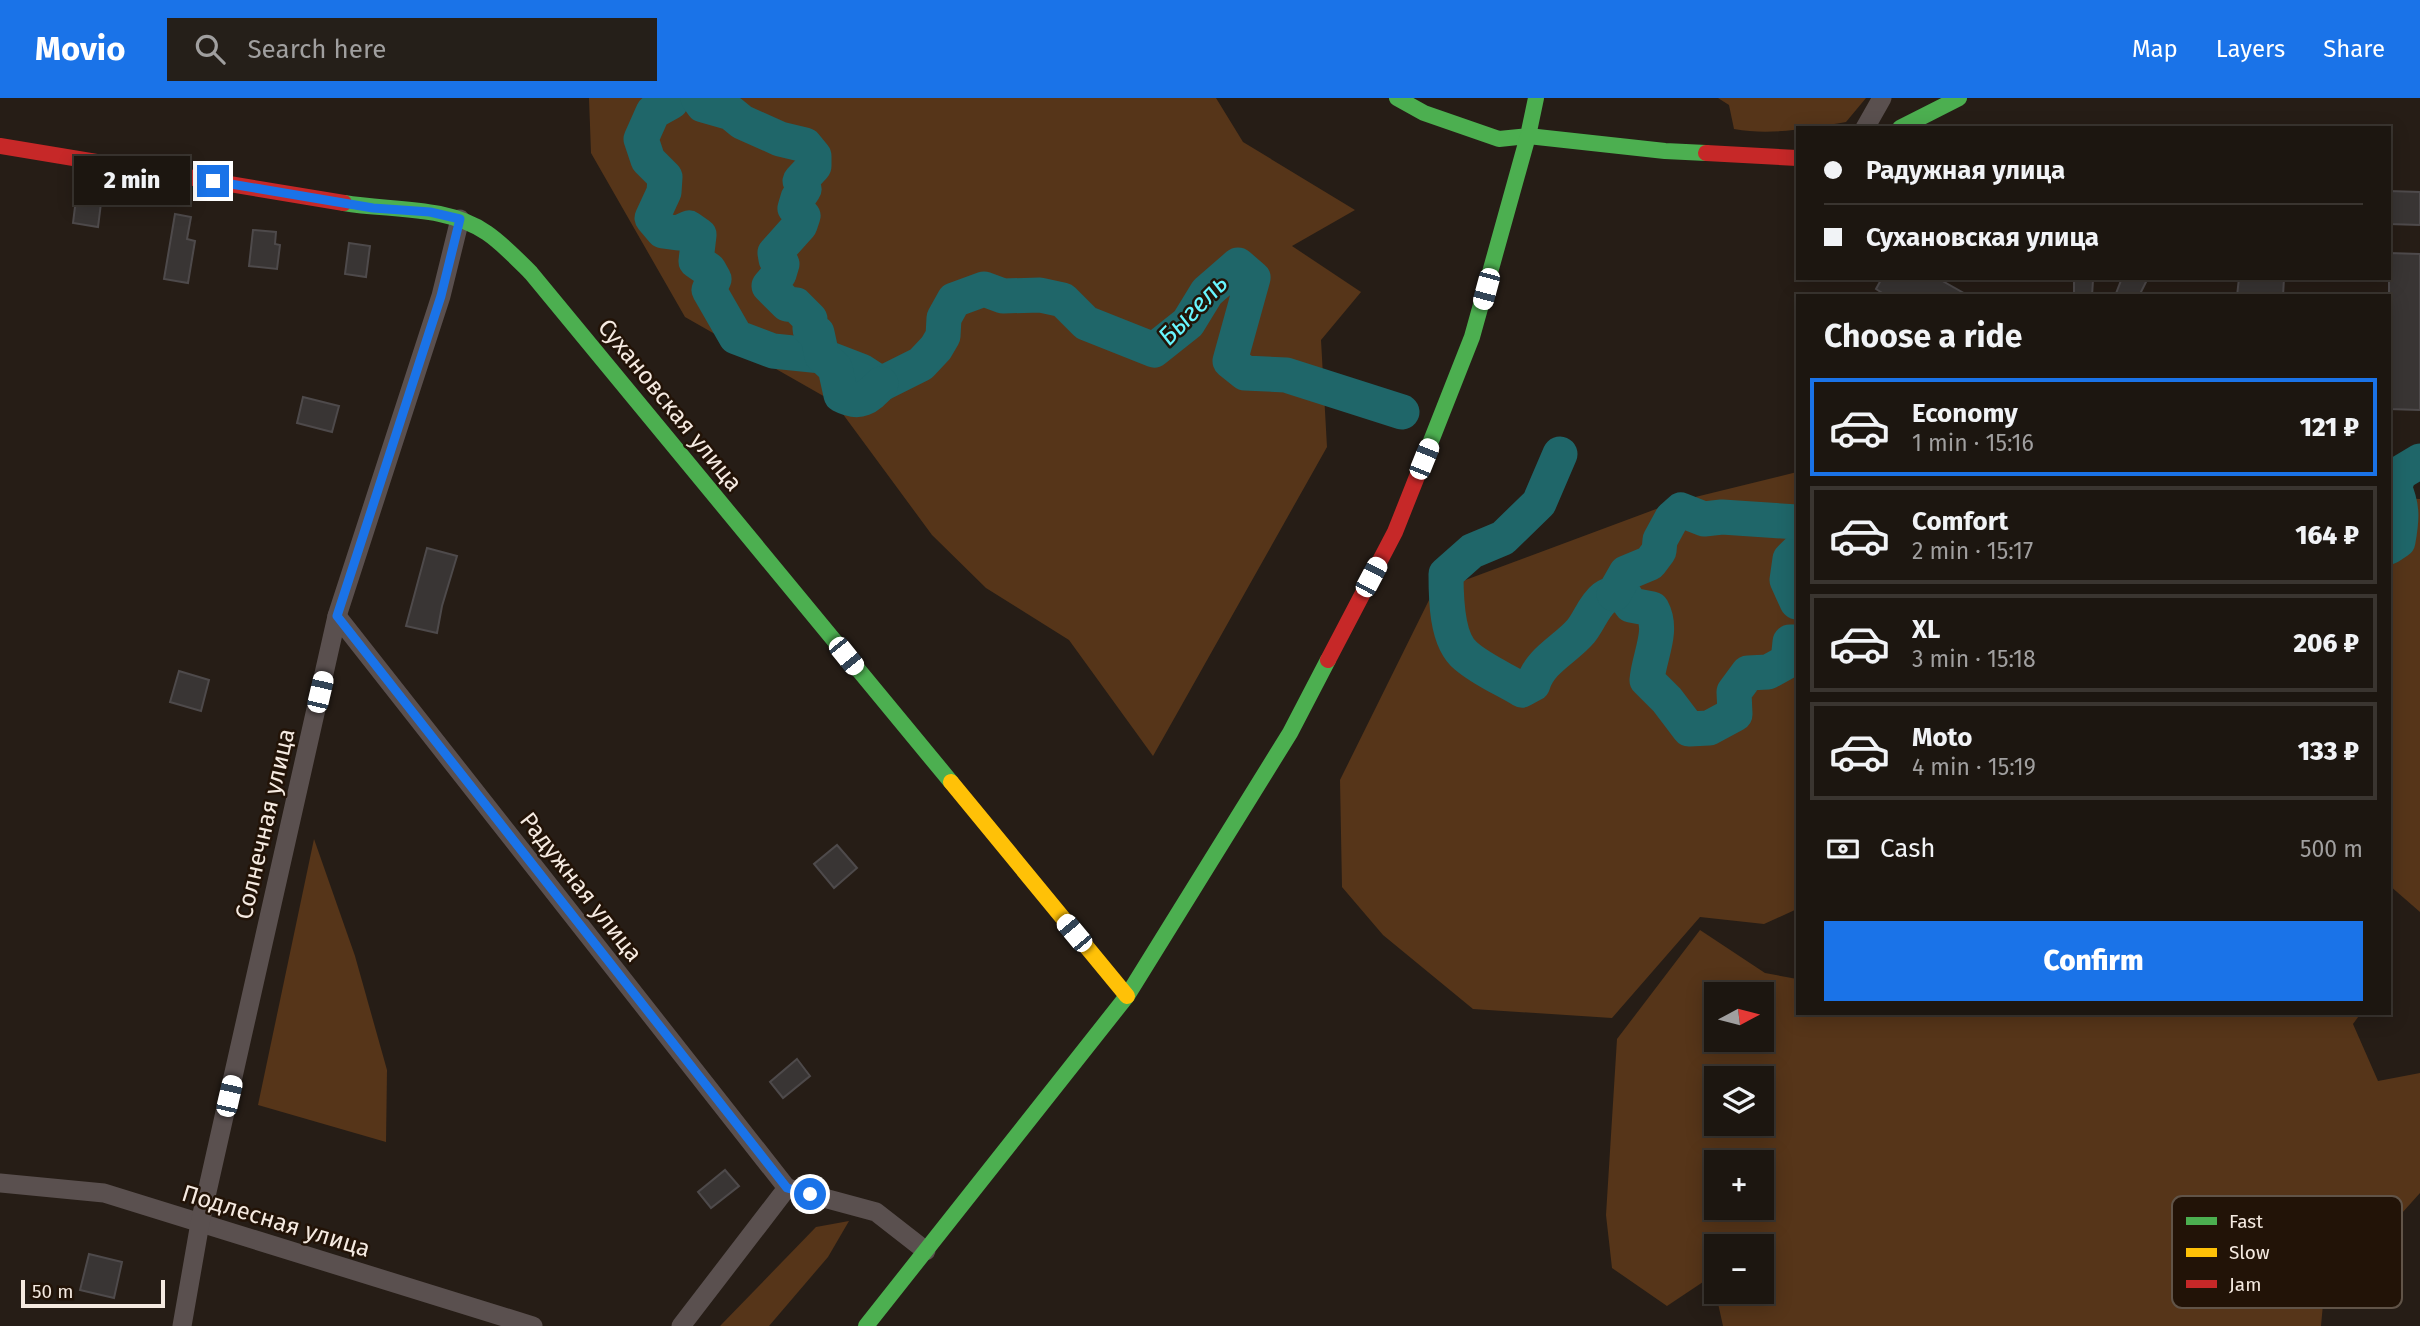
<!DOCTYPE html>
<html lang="en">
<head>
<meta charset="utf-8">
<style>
	body { margin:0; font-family:"Fira Sans",sans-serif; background:#251f19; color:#f1f3f6; height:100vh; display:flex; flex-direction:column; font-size:26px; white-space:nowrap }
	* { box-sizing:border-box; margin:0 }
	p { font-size:23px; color:#a09f9f }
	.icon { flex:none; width:38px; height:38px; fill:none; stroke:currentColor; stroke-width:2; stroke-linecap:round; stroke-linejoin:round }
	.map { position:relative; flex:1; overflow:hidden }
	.side { position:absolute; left:1796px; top:196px; width:595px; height:721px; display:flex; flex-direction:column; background:#1c1610; border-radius:0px; box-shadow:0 4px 18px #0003,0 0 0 2px #3a3530 }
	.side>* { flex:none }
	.guide { position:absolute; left:1796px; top:28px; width:595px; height:154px; border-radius:0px; box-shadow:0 4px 18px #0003,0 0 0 2px #3a3530; display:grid; align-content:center; height:154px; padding:0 28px; background:#1c1610 }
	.needle { width:46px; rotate:83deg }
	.fabs { position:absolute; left:1704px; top:884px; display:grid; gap:14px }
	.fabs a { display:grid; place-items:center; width:70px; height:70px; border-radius:0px; background:#1c1610; box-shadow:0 4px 18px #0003,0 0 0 2px #3a3530; font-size:35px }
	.scale { position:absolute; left:21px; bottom:18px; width:144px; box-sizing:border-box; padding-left:7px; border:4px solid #f5eae1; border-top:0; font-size:19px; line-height:24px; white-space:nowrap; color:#f5eae1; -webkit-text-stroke:5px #221307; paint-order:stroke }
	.end { position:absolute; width:32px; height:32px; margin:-16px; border:9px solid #1a73e8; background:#fff; box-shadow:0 0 0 4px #fff }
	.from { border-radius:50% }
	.bubble { position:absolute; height:49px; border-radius:0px; background:#1c1610; box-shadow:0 4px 18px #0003,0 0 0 2px #3a3530; font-size:23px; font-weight:800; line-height:49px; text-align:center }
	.car { position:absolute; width:21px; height:42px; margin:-21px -10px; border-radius:9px; box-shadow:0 0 5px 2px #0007; background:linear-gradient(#fff 24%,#345 0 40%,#fff 0 76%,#345 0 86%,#fff 0) }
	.guide b { display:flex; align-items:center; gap:24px; height:66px; font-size:26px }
	.guide b+b { border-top:2px solid #3a3530 }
	.guide i { width:18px; height:18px; background:#f1f3f6 }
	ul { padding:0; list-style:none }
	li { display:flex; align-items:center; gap:21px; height:98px; margin:0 14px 10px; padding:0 14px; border:4px solid #3a3530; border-radius:0px }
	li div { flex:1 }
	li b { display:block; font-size:26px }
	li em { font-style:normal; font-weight:800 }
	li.on { border-color:#1a73e8 }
	li>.icon { width:63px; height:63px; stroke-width:1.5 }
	h2 { padding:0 28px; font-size:32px; line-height:84px }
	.pay { display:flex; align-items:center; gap:18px; height:77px; padding:0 28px; font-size:26px }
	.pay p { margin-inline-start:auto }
	.button { display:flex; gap:14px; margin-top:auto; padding:14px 28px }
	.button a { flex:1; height:80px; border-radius:0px; background:#1a73e8; color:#fff; font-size:28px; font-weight:800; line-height:80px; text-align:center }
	header { display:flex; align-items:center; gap:42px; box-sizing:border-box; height:98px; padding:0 35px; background:#1a73e8; color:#fff }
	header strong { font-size:33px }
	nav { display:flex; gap:38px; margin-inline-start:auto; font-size:24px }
	.search { width:490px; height:63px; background:#251f19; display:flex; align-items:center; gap:18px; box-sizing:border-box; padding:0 24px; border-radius:0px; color:#a09f9f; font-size:26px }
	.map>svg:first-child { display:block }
	.green { fill:#563519; fill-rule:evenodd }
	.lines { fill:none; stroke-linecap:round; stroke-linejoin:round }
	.river { stroke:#1f6669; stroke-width:35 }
	.building { fill:#393534; stroke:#4e4a4b; stroke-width:2 }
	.street { stroke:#5a504f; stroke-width:19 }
	.fast { stroke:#4caf50; stroke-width:16 }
	.slow { stroke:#ffc107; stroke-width:16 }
	.jam { stroke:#c62828; stroke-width:16 }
	.route { stroke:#1a73e8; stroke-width:9 }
	.labels { text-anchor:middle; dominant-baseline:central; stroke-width:5; stroke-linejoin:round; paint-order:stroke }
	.street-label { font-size:24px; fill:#f5eae1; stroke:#221307 }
	.water-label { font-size:26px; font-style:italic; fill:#68f5fe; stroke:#221307 }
	.key { fill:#221307; stroke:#615448; stroke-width:2 }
	.key-label { font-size:19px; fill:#f5eae1 }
</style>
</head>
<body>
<header>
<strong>Movio</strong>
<div class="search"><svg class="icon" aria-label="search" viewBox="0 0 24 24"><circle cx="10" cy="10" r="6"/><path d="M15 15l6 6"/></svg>Search here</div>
<nav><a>Map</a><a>Layers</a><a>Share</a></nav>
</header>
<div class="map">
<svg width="2420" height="1228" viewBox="0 0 2420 1228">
	<rect width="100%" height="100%" fill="#261d16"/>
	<!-- green -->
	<g class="green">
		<path d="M589 0H1216L1243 44 1355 112 1292 148 1361 194 1321 242 1327 349 1153 658 1069 542 986 490 932 437 834 304 685 219 591 55Z"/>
		<path d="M1718 0H1866L1846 24C1809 30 1772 38 1734 31L1729 7Z"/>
		<path d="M1797 374V811L1764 826 1700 819 1612 920 1473 911 1383 837 1342 789 1340 682 1433 494 1675 404Z"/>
		<path d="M2389 400 2420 401V814L2389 787Z"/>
		<path d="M314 741 355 858 387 972 386 1044 258 1007Z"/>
		<path d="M1700 832 1765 875 1797 881V915H2361L2353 926 2378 983 2420 975V1095L2366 1155 2340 1131 2329 1141 2321 1228H1723L1712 1178 1667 1208 1612 1170 1606 1117 1617 941ZM1762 896V942H1717V896ZM1762 980V1026H1717V980ZM1762 1064V1110H1717V1064ZM1762 1148V1194H1717V1148Z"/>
		<path d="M849 1123 828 1159 769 1228H720L816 1129Z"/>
	</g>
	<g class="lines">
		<!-- river -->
		<g class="river">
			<path d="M672 0 671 4 653 14 641 41 648 62 665 79 664 94 652 120 663 133 678 135 689 130 699 137 696 163 709 172 714 181 709 192 736 239 773 253 822 258 861 273 881 286 921 266 936 250 943 238 944 220 954 202 984 191 1003 198 1040 197 1063 202 1086 225 1154 252 1188 225 1207 194 1238 167 1253 180 1230 263 1245 275 1286 277 1402 314"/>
			<path d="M698 0 703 7 731 15 742 24 780 41 805 47 814 58V68L800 83 804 91 798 100 795 110 803 118 800 127 775 155 776 161 782 166 779 176 769 188 787 206 796 207 810 221V231L817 235 822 258 835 270 841 297C860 307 867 300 881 286"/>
			<path d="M1560 356 1539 405 1503 440 1472 453 1446 476C1446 499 1446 542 1466 558 1482 572 1504 581 1522 592L1533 586C1540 562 1566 551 1581 533 1589 523 1594 508 1604 500 1610 495 1618 497 1625 498L1631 507 1652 511C1664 533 1649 558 1647 582L1667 602 1689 631 1709 630 1735 616 1734 594 1748 575 1768 574 1788 563 1790 544H1797"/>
			<path d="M2389 449 2398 443C2402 421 2403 409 2394 389L2400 375 2420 363"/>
			<path d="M1797 454 1790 461 1787 482 1797 504"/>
			<path d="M1614 496 1626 475 1650 465 1659 453 1660 442 1672 420 1681 412 1704 421 1722 419 1797 424"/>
		</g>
	</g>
	<!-- building -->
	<g class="building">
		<path d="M2389 93 2420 94V127L2389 126Z"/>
		<path d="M76 101 101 105 98 129 73 125Z"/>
		<path d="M175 116 191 119 187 141 195 143 188 185 164 181Z"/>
		<path d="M253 132 276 134 275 146 280 147 277 171 249 168Z"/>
		<path d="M349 145 370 148 366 179 345 176Z"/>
		<path d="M2389 155 2420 156V312L2389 311Z"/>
		<path d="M1882 180H1937L1969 198H1887L1876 191Z"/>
		<path d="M2122 180H2148L2139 198H2115Z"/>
		<path d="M2239 180H2284L2283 198H2237Z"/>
		<path d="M2074 181 2093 182 2092 198H2074Z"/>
		<path d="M303 299 339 308 332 334 297 325Z"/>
		<path d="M427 450 457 458 442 508 437 535 406 528Z"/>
		<path d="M179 573 209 582 201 613 170 604Z"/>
		<path d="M837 747 857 770 834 790 814 766Z"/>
		<path d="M797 961 810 978 783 1000 770 984Z"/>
		<path d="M725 1072 739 1088 711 1110 698 1094Z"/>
		<path d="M89 1156 122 1164 114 1200 80 1192Z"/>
	</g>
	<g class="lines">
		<!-- street -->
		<g class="street">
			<path d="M1865 30 1882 0"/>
			<path d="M337 518 787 1090"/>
			<path d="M0 1085 104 1095 533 1228"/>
			<path d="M787 1090 876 1114 926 1153"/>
			<path d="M182 1228 200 1125 337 518 441 198 460 121"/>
			<path d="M681 1228 787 1090"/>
		</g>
		<!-- fast -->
		<g class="fast">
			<path d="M1397 0 1424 15 1499 41 1528 38 1536 0"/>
			<path d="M1900 30 1959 0"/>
			<path d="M344 105C391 113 446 107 487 135 503 146 517 161 531 175L951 684"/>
			<path d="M1420 371 1472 239 1528 38 1665 53 1706 55"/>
			<path d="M866 1228 1127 898 1290 635 1328 562"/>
		</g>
		<!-- slow -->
		<path class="slow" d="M951 684 1127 898"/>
		<!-- jam -->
		<g class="jam">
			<path d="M0 48 344 105"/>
			<path d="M1706 55 1797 60"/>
			<path d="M1328 562 1395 434 1420 371"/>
		</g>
	</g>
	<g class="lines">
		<!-- route -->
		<path class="route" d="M213 83 373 110 430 114 460 121 441 198 337 518 787 1090 810 1096"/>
	</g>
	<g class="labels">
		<!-- street labels -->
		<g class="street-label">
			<text transform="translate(670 307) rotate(51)">Сухановская улица</text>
			<text transform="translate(265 726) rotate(-77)">Солнечная улица</text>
			<text transform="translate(581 789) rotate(52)">Радужная улица</text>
			<text transform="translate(276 1123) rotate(17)">Подлесная улица</text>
		</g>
		<!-- water labels -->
		<g class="water-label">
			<text transform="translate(1193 212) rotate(-46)">Быгель</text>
		</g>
	</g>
	<!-- legend -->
	<rect x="2172" y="1098" width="230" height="112" rx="10" class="key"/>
	<rect x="2186" y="1119" width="31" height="8" fill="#4caf50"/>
	<rect x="2186" y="1150" width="31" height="9" fill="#ffc107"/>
	<rect x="2186" y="1182" width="31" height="8" fill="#c62828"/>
	<g class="key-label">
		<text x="2229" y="1130">Fast</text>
		<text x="2229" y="1161">Slow</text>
		<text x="2229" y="1193">Jam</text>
	</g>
</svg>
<div class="fabs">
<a><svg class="needle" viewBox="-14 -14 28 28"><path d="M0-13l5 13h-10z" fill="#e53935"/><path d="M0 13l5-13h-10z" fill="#a09f9f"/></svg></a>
<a><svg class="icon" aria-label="layers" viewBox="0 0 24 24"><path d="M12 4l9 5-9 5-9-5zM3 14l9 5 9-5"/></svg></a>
<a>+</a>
<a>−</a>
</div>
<div class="scale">50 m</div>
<i class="end from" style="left:810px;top:1096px"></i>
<i class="end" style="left:213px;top:83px"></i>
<div class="bubble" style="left:74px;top:58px;width:116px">2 min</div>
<i class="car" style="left:1486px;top:191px;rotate:195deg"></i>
<i class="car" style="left:1424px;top:361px;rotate:22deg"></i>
<i class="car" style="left:1371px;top:479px;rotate:28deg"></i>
<i class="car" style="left:846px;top:558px;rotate:141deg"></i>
<i class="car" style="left:320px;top:594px;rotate:13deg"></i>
<i class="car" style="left:1074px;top:835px;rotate:320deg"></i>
<i class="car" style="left:229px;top:998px;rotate:13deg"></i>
<div class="guide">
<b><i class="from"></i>Радужная улица</b>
<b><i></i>Сухановская улица</b>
</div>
<section class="side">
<h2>Choose a ride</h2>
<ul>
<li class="on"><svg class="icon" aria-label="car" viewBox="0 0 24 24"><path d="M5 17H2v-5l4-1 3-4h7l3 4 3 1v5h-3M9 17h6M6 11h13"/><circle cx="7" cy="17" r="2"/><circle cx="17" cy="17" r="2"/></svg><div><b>Economy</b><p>1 min · 15:16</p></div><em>121 ₽</em></li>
<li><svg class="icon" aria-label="car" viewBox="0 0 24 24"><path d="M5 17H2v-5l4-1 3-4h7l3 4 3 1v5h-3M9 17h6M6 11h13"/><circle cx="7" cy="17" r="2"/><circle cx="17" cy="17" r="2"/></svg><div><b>Comfort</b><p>2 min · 15:17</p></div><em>164 ₽</em></li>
<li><svg class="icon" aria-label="car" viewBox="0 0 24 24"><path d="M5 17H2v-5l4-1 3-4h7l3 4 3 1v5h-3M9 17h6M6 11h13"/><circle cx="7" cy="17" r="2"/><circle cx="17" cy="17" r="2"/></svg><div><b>XL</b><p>3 min · 15:18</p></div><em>206 ₽</em></li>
<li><svg class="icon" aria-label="car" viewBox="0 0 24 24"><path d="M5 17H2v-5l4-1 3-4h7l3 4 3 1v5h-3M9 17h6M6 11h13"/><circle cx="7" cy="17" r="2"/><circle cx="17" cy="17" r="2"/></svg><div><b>Moto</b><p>4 min · 15:19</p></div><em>133 ₽</em></li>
</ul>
<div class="pay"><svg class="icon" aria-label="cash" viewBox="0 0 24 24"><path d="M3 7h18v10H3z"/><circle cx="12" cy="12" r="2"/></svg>Cash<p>500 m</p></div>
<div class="button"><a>Confirm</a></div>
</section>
</div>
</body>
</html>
